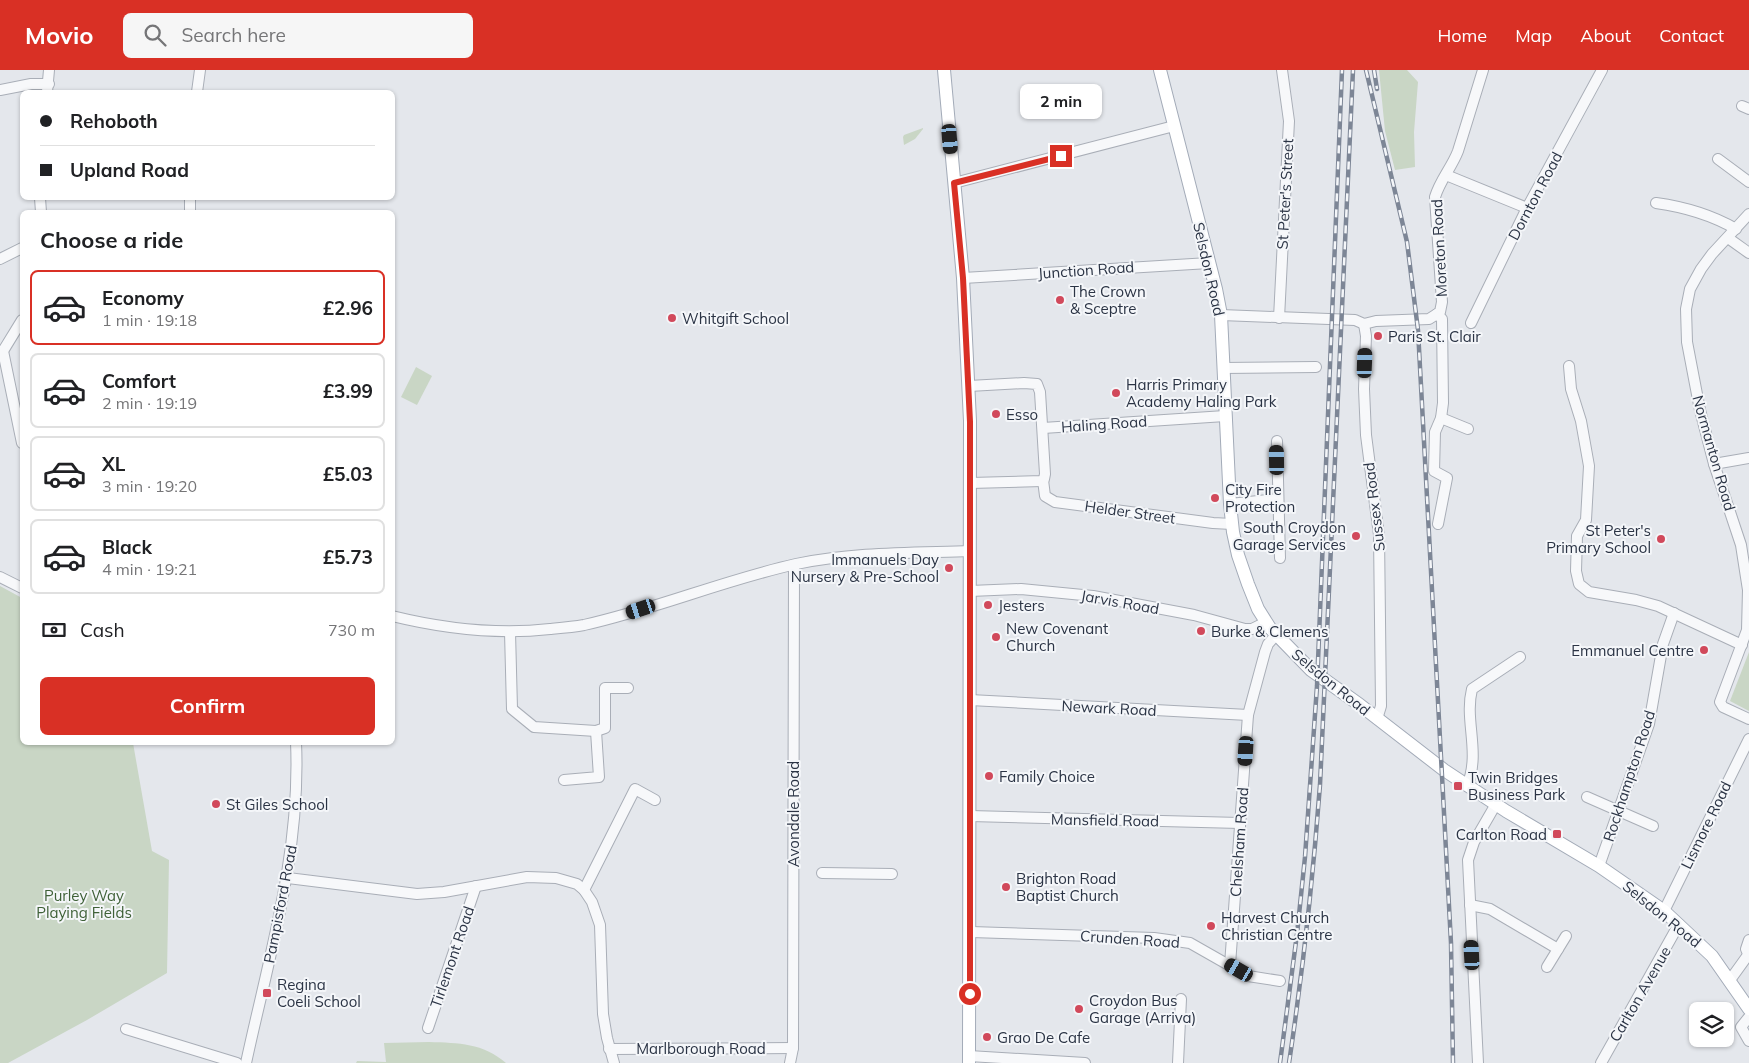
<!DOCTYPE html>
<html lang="en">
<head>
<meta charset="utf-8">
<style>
	body { margin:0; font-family:Mulish,sans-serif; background:#f6f6f6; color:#202124; height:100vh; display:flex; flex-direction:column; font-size:19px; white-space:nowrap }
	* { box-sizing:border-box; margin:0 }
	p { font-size:16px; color:#757577 }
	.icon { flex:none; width:28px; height:28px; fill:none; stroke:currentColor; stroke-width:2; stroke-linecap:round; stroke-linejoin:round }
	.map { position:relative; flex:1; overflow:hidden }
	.sheet { position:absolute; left:20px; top:140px; width:375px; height:535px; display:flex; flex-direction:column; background:#fff; border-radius:8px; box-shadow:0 1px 4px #0004 }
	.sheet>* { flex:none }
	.banner { position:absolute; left:20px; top:20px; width:375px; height:110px; border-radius:8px; box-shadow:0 1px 4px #0004; display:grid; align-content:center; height:110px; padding:0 20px; background:#fff }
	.controls { position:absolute; left:1689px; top:932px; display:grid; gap:10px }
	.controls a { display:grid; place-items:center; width:45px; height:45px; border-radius:8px; background:#fff; box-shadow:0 1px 4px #0004; font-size:25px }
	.end { position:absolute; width:22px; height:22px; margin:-11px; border:6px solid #d93025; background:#fff; box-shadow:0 0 0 2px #fff }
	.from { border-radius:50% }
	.bubble { position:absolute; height:35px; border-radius:8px; background:#fff; box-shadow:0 1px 4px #0004; font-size:16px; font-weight:700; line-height:35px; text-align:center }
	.car { position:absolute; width:15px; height:30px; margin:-15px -8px; border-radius:6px; box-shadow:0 0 4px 1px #0007; background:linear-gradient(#222 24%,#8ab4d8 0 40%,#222 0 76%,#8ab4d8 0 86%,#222 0) }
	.banner b { display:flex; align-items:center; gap:18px; height:48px; font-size:19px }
	.banner b+b { border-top:1px solid #e0e0e0 }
	.banner i { width:12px; height:12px; background:#202124 }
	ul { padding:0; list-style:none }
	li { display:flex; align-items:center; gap:15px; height:75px; margin:0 10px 8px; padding:0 10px; border:2px solid #e0e0e0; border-radius:8px }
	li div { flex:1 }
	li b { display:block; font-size:19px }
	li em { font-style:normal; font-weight:700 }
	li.selected { border-color:#d93025 }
	li>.icon { width:45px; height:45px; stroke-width:1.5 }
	h2 { padding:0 20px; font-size:22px; line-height:60px }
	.pay { display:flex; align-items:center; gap:12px; height:55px; padding:0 20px; font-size:19px }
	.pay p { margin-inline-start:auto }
	.action { display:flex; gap:10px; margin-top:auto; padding:10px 20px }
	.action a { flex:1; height:58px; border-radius:8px; background:#d93025; color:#fff; font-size:20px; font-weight:700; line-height:58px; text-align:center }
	header { display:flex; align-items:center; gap:30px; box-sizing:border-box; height:70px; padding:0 25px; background:#d93025; color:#fff }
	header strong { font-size:24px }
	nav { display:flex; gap:28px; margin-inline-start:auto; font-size:18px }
	.search { width:350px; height:45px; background:#f6f6f6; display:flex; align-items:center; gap:12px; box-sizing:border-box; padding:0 18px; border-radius:8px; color:#757577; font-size:19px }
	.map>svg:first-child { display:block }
	.green { fill:#c9d6c5 }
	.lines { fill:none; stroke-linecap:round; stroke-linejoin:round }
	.minor-casing { stroke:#a9aeb7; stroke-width:12 }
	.major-casing { stroke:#a3abb8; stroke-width:14 }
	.minor { stroke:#f7f8fa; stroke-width:10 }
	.major { stroke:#fff; stroke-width:12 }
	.rail-casing { stroke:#7d8696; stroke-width:4.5 }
	.rail { stroke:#f4f6f9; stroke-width:2.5; stroke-dasharray:8; stroke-linecap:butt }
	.route { stroke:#d93025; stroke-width:6 }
	.poi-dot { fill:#d1495b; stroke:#f4f6f9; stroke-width:2 }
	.labels { text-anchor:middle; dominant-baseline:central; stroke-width:4; stroke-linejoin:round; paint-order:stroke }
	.street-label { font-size:15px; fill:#2b3445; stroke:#f4f6f9 }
	.poi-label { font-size:15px; fill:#2b3445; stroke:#f4f6f9; text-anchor:start }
	.park-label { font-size:15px; fill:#3f6138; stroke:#f4f6f9 }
</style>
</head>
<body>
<header>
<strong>Movio</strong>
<div class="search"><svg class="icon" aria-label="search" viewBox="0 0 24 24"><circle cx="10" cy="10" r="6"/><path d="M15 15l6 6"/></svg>Search here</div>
<nav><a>Home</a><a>Map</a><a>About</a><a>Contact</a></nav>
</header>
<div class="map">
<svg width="1749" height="993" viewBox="0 0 1749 993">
	<rect width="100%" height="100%" fill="#e4e7ec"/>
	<!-- green -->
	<g class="green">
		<path d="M1379 0H1407L1418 12 1414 62 1415 97 1395 100 1385 61Z"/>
		<path d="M923 58V59L915 69 904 75 903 67 904 65Z"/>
		<path d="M416 297 432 306 417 335 401 327Z"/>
		<path d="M0 516 22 528V672L133 673 152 781 169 790 167 903 87 950 8 993H0Z"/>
		<path d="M1749 582V641L1730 631Z"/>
		<path d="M429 972C459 973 483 973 506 993H356L357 991 386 992 384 973Z"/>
	</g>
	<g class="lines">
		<defs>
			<g id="minor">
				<path d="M0 20 31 14H49"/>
				<path d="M47 22 49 0"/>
				<path d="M197 22 200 0"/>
				<path d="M1742 36 1749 39"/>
				<path d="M1718 89 1749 112"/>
				<path d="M1446 105 1527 138"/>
				<path d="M954 113 1174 56"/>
				<path d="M40 128 41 142"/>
				<path d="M190 128V142"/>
				<path d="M1656 133C1685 137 1710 144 1736 159"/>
				<path d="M1749 144 1712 184 1701 199 1690 219 1686 239 1687 272 1700 340 1714 394 1741 475 1748 520 1747 560 1720 632 1723 637 1749 649"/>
				<path d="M1728 168 1749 183"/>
				<path d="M0 189 22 178"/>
				<path d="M963 208 1209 193"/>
				<path d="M1437 244 1442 249 1443 333 1441 348 1435 362 1434 401 1447 408 1438 454"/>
				<path d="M1221 245 1355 250 1364 254 1376 251 1429 249 1440 242 1442 232 1435 127C1440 110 1452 97 1458 81L1483 0"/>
				<path d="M1279 248 1289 51 1282 0"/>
				<path d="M1471 253 1527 138 1602 0"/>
				<path d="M1364 254 1366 266 1364 319 1366 365 1379 465 1381 636 1377 649"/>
				<path d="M3 281 22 250"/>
				<path d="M0 282 3 281 22 373"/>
				<path d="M1569 296 1571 319 1581 351 1589 396 1586 450 1577 466 1576 501 1579 514 1589 522 1636 530 1658 536 1742 575"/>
				<path d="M1223 298 1316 297"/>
				<path d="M969 316 1024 313 1037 314 1040 322 1045 404 1044 409 1042 411 970 413"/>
				<path d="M1441 348 1468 359"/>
				<path d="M1043 358 1225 346"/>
				<path d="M1277 371 1280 488"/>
				<path d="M1714 394 1749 388"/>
				<path d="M1043 410 1045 426 1055 432 1213 453 1232 454"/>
				<path d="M1230 434 1278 429"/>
				<path d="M0 507 22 518"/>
				<path d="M970 521 1021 519 1093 526 1194 545 1245 559H1252L1266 552"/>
				<path d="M392 546C445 559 496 565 550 559 561 558 573 557 584 555 656 539 724 510 796 494 852 482 912 483 970 481"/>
				<path d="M510 562 512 639 534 657 596 661 605 658V618H628"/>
				<path d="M970 630 1248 645"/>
				<path d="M564 710 599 707 596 661"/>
				<path d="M1467 716C1481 682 1464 651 1472 619L1520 587"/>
				<path d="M1587 727 1653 756"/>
				<path d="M970 746 1240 753"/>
				<path d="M1599 796 1649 654 1663 574 1674 543"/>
				<path d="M822 803 892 804"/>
				<path d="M288 808 417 824 444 822 527 807 556 808 577 814 584 820 592 832 600 855 603 944 607 968 614 993"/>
				<path d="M584 820 635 719 655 730"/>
				<path d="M1470 835 1490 839 1558 879"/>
				<path d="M1664 841 1749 669"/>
				<path d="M971 862 1154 868 1190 873 1248 906 1280 911"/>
				<path d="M1749 870 1746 879 1749 886"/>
				<path d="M1230 895 1248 645 1265 582 1268 574 1276 565"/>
				<path d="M1547 897 1566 866"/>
				<path d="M1730 910 1748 885"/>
				<path d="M1749 947 1741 957 1749 971"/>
				<path d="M428 958 476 816"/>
				<path d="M126 959 237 993"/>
				<path d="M609 979 793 978"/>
				<path d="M969 986 1085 993"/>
				<path d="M246 993C269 886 301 783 296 672"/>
				<path d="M790 993 793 978 794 495"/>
				<path d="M1178 993 1181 929"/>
				<path d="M1478 993 1468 790 1474 772 1496 734"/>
				<path d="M1601 993 1679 854"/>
			</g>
			<g id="major">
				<path d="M944 0 963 208 970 351 969 993"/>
				<path d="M1160 0 1216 219 1221 245 1230 434 1233 462 1238 485 1248 514 1258 539 1270 558 1311 600 1360 635 1444 700 1506 741 1599 796 1664 841 1712 886 1749 939"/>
			</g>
		</defs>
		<!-- minor casing -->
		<use href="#minor" class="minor-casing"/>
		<!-- major casing -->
		<use href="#major" class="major-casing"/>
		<!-- minor -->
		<use href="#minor" class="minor"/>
		<!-- major -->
		<use href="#major" class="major"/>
		<defs>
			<g id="rail">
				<path d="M1366 0 1407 172 1418 260 1451 873 1453 993"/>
				<path d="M1374 0 1377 19"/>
				<path d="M1280 993 1297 864 1305 787 1317 616 1342 0"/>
				<path d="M1289 993C1303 900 1313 808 1320 715L1353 0"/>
			</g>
		</defs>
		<!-- rail casing -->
		<use href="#rail" class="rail-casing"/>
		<!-- rail -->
		<use href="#rail" class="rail"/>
	</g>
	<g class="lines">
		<!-- route -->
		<path class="route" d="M970 924V352L963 208 954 113 1061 86"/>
	</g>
	<!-- markers -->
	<g class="poi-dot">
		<circle cx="1060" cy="230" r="5"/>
		<circle cx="672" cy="248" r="5"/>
		<circle cx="1378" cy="266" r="5"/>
		<circle cx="1116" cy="323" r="5"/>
		<circle cx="996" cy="344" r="5"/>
		<circle cx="1215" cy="428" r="5"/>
		<circle cx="1356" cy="466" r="5"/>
		<circle cx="1661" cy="469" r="5"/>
		<circle cx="949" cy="498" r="5"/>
		<circle cx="988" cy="535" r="5"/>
		<circle cx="1201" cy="561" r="5"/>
		<circle cx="996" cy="567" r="5"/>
		<circle cx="1704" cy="580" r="5"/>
		<circle cx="989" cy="706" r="5"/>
		<rect x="1453" y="711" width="10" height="10" rx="2.5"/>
		<circle cx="216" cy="734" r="5"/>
		<rect x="1552" y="759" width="10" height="10" rx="2.5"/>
		<circle cx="1006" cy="817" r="5"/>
		<circle cx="1211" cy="856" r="5"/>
		<rect x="262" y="918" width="10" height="10" rx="2.5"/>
		<circle cx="1079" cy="939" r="5"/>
		<circle cx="987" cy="967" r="5"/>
	</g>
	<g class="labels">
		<!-- street labels -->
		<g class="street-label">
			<text transform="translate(1285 124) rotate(-87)">St Peter's Street</text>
			<text transform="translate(1535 126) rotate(-62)">Dornton Road</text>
			<text transform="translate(1439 178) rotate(-93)">Moreton Road</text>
			<text transform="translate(1209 199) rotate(77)">Selsdon Road</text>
			<text transform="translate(1086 200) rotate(-4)">Junction Road</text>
			<text transform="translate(1104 354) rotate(-4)">Haling Road</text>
			<text transform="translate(1714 383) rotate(74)">Normanton Road</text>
			<text transform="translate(1374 437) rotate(-97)">Sussex Road</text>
			<text transform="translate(1130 442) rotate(8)">Helder Street</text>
			<text transform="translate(1120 532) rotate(10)">Jarvis Road</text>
			<text transform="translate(1331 612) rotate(39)">Selsdon Road</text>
			<text transform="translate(1109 638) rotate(3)">Newark Road</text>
			<text transform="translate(1629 706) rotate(-72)">Rockhampton Road</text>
			<text transform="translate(793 744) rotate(-90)">Avondale Road</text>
			<text transform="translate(1105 750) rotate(1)">Mansfield Road</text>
			<text transform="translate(1706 755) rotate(-64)">Lismore Road</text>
			<text transform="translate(1239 772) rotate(-86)">Chelsham Road</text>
			<text transform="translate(280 834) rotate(-79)">Pampisford Road</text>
			<text transform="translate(1662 844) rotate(39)">Selsdon Road</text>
			<text transform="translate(1130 869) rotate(4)">Crunden Road</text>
			<text transform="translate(452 887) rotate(-71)">Tirlemont Road</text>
			<text transform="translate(1640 924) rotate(-60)">Carlton Avenue</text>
			<text x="701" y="978">Marlborough Road</text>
		</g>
		<!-- poi labels -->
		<g class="poi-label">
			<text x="1070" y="221">The Crown<tspan x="1070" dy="17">&amp; Sceptre</tspan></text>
			<text x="682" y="248">Whitgift School</text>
			<text x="1388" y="266">Paris St. Clair</text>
			<text x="1126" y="314">Harris Primary<tspan x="1126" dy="17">Academy Haling Park</tspan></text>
			<text x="1006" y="344">Esso</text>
			<text x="1225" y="419">City Fire<tspan x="1225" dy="17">Protection</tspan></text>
			<text x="1346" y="457" text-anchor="end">South Croydon<tspan x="1346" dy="17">Garage Services</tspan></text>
			<text x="1651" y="460" text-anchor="end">St Peter's<tspan x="1651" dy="17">Primary School</tspan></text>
			<text x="939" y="489" text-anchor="end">Immanuels Day<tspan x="939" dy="17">Nursery &amp; Pre-School</tspan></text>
			<text x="998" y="535">Jesters</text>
			<text x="1006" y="558">New Covenant<tspan x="1006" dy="17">Church</tspan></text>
			<text x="1211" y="561">Burke &amp; Clemens</text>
			<text x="1694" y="580" text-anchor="end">Emmanuel Centre</text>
			<text x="999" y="706">Family Choice</text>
			<text x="1468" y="707">Twin Bridges<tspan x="1468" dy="17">Business Park</tspan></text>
			<text x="226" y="734">St Giles School</text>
			<text x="1547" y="764" text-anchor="end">Carlton Road</text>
			<text x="1016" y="808">Brighton Road<tspan x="1016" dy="17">Baptist Church</tspan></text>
			<text x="1221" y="847">Harvest Church<tspan x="1221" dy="17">Christian Centre</tspan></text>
			<text x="277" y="914">Regina<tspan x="277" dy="17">Coeli School</tspan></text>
			<text x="1089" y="930">Croydon Bus<tspan x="1089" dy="17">Garage (Arriva)</tspan></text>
			<text x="997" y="967">Grao De Cafe</text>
		</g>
		<!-- park labels -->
		<g class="park-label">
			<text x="84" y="825">Purley Way<tspan x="84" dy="17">Playing Fields</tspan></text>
		</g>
	</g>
</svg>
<div class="controls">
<a><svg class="icon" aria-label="layers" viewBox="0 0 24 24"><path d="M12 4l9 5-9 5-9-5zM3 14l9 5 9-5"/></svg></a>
</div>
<i class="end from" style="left:970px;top:924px"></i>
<i class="end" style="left:1061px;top:86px"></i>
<div class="bubble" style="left:1020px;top:14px;width:82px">2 min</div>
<i class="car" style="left:950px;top:69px;rotate:175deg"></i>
<i class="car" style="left:1365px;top:293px;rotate:2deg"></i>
<i class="car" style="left:1277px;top:390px;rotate:359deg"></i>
<i class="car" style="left:641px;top:539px;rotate:252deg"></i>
<i class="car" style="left:1246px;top:681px;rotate:184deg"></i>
<i class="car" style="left:1472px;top:885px;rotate:357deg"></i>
<i class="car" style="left:1239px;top:900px;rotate:300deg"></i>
<div class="banner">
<b><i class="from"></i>Rehoboth</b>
<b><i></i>Upland Road</b>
</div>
<section class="sheet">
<h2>Choose a ride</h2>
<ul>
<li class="selected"><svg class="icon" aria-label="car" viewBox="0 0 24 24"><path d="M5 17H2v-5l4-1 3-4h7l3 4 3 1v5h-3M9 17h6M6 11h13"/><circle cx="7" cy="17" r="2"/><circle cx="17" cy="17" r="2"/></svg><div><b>Economy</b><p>1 min · 19:18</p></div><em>£2.96</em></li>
<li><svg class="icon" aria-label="car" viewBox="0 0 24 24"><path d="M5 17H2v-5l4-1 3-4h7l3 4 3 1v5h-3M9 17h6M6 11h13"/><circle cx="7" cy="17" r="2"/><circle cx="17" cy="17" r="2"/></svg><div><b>Comfort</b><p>2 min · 19:19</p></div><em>£3.99</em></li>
<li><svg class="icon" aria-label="car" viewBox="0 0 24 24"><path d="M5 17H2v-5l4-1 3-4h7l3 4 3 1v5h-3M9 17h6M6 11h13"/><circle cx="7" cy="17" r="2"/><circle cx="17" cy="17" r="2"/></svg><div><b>XL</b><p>3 min · 19:20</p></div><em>£5.03</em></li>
<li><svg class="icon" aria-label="car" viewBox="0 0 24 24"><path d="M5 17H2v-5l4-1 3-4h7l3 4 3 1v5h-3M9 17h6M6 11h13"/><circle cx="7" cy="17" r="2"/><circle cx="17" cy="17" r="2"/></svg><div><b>Black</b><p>4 min · 19:21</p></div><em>£5.73</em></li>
</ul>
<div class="pay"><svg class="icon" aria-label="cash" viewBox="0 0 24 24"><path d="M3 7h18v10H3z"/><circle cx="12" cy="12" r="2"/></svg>Cash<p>730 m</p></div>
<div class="action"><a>Confirm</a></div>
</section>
</div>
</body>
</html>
